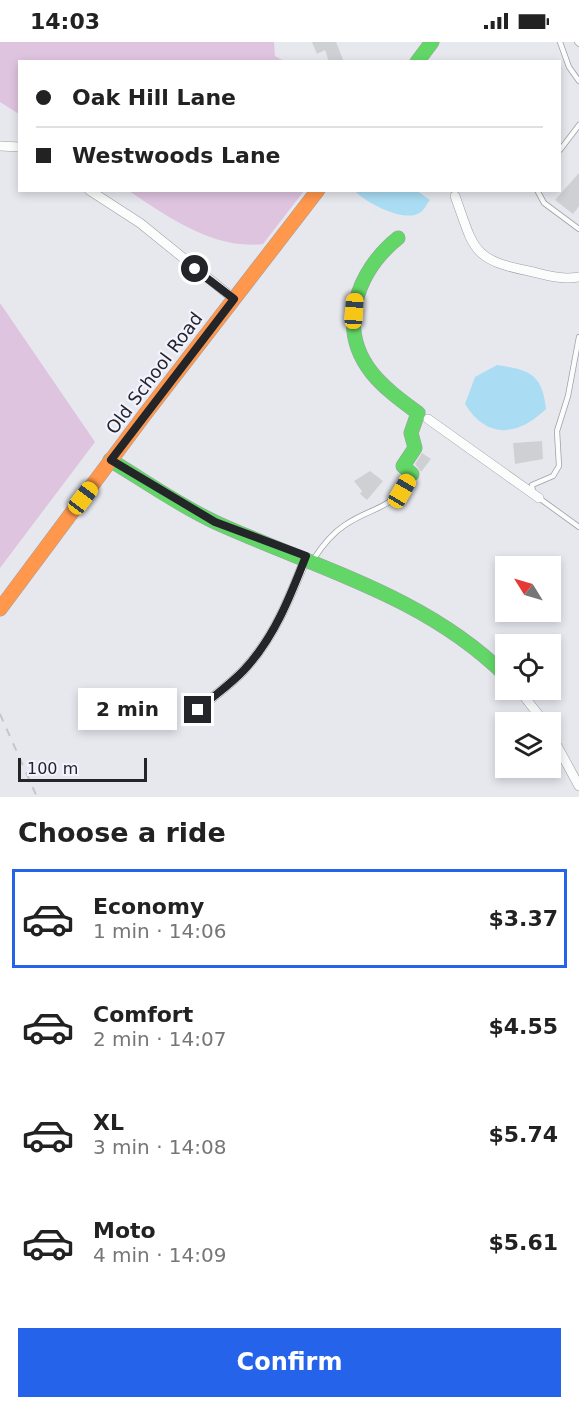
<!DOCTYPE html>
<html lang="en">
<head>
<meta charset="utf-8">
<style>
	body { margin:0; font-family:"DejaVu Sans",sans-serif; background:#f6f6f6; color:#222; height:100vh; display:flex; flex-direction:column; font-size:22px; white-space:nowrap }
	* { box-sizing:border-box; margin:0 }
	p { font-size:20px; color:#767676 }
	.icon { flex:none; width:33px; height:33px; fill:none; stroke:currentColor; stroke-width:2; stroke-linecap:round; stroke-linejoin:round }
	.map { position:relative; height:755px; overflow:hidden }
	.details { display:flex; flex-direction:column; background:#fff; flex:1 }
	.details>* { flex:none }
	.hud { position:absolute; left:18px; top:18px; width:543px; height:132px; border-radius:0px; box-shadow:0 3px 9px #0003; display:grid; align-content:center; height:132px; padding:0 18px; background:#fff }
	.needle { width:39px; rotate:307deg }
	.controls { position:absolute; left:495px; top:514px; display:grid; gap:12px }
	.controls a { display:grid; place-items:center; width:66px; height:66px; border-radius:0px; background:#fff; box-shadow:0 3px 9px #0003; font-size:30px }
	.scale { position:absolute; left:18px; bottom:15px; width:129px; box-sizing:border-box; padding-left:6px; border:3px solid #242529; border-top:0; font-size:16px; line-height:21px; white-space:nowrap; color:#242529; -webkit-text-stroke:4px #f1f3ff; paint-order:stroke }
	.end { position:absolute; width:27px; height:27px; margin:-14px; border:8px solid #242529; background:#fff; box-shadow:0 0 0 3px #fff }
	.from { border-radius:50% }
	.bubble { position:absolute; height:42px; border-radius:0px; background:#fff; box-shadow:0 3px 9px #0003; font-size:20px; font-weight:700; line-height:42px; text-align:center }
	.car { position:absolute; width:18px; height:36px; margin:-18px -9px; border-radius:8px; box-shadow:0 0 4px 2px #0007; background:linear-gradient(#f5c518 24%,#345 0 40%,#f5c518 0 76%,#345 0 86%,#f5c518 0) }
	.hud b { display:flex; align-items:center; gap:21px; height:57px; font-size:22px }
	.hud b+b { border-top:2px solid #e0e0e0 }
	.hud i { width:15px; height:15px; background:#222 }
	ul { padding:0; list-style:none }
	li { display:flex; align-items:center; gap:18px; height:99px; margin:0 12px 9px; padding:0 6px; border:3px solid transparent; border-radius:0px }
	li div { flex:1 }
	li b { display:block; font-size:22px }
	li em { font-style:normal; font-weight:700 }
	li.active { border-color:#2563eb }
	li>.icon { width:54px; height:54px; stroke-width:1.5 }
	h2 { padding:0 18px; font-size:27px; line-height:72px }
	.button { display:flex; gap:12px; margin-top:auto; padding:12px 18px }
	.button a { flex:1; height:69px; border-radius:0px; background:#2563eb; color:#fff; font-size:24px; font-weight:700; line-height:69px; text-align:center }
	.status { display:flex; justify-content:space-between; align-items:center; height:42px; padding:0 30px; background:#fff; direction:ltr }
	.status svg { height:16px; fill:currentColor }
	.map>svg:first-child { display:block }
	.green { fill:#dfc4e0 }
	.water { fill:#aaddf4 }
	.building { fill:#cfd0d4 }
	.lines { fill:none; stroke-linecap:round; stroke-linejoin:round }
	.lane-casing { stroke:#9e9fa4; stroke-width:6 }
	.street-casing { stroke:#9e9fa4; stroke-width:10 }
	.fast-casing { stroke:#9e9fa4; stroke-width:15 }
	.slow-casing { stroke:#9e9fa4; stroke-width:15 }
	.lane { stroke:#fbfcfc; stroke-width:4.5 }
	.street { stroke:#fbfcfc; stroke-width:9 }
	.fast { stroke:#63d668; stroke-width:14 }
	.slow { stroke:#ff974d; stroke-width:14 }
	.rail { stroke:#c6c6c8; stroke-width:2; stroke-dasharray:8 8; stroke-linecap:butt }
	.route { stroke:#242529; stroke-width:8 }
	.labels { text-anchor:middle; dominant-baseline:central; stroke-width:4.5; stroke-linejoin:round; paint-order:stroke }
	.street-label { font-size:18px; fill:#242529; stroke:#f1f3ff }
</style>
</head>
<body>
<div class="status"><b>14:03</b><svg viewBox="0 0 49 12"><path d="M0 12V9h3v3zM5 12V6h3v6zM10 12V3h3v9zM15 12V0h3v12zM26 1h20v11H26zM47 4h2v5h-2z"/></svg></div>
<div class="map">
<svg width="579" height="755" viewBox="0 0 579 755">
	<rect width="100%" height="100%" fill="#e7e8ee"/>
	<!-- green -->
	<g class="green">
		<path d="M0 0H274L275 14 284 19 20 20 19 72 0 60Z"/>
		<path d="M129 149H304L263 202C214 208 168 175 129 149Z"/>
		<path d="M0 261 95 400 0 526Z"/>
	</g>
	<!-- water -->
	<g class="water">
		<path d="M355 149H417L430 158C427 161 425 167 421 170 406 182 366 161 355 149Z"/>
		<path d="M497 323C530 328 542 332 546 367 518 394 487 398 465 362L475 335Z"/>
	</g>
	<!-- building -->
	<g class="building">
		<path d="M312 0H336L344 20H329L325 8 317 12Z"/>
		<path d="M579 131V164L573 172 555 158Z"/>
		<path d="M542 399 543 417 515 422 513 401Z"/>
		<path d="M422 411 431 417 421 430 415 422Z"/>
		<path d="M370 429 383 439 367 458 360 452 362 449 354 439Z"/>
	</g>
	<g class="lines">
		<defs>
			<g id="lane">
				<path d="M560 0 569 25 579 39"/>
				<path d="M577 0 579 2"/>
				<path d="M560 108 579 83"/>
				<path d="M537 148 544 161 579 187"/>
				<path d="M533 451 532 443 553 434 559 424 557 389 568 354 579 295"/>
				<path d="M539 456 579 485"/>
				<path d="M313 518C322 504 331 492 345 483 375 463 390 470 411 434"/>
			</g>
			<g id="street">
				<path d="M0 104 20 105"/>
				<path d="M89 148 140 181 234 257"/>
				<path d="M455 154C474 206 471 218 529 229 547 233 560 238 579 235"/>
				<path d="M428 377 539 456"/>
				<path d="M519 648 545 681"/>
				<path d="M198 668C213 654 230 643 244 628 274 596 290 555 306 515"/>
				<path d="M550 691 579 744"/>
			</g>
			<g id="fast">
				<path d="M417 20 432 0"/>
				<path d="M398 196C357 229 336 286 372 331 385 347 402 359 418 371L411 391 415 406 403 424 412 432"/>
				<path d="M110 418C145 439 180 464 217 481 316 526 426 554 506 634"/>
			</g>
			<path id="slow" d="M0 567 146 371 318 148"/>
		</defs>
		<!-- lane casing -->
		<use href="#lane" class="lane-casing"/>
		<!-- street casing -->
		<use href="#street" class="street-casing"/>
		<!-- fast casing -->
		<use href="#fast" class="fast-casing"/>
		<!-- slow casing -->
		<use href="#slow" class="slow-casing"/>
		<!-- lane -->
		<use href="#lane" class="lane"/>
		<!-- street -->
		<use href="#street" class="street"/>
		<!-- fast -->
		<use href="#fast" class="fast"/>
		<!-- slow -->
		<use href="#slow" class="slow"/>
		<!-- rail -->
		<path class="rail" d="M0 672 37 755"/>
	</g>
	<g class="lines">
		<!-- route -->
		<path class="route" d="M195 227 234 257 111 418 215 480 306 514C290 555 274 596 244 628 230 643 213 654 198 668"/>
	</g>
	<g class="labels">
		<!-- street labels -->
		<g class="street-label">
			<text transform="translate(154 331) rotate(-53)">Old School Road</text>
		</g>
	</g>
</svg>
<div class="controls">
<a><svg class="needle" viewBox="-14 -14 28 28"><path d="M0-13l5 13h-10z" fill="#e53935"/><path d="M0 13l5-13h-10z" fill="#767676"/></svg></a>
<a><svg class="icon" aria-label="locate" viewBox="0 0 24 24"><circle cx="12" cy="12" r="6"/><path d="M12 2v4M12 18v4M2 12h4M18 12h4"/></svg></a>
<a><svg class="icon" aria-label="layers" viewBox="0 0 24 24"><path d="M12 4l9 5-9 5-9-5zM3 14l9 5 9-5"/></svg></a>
</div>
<div class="scale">100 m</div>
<i class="end from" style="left:195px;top:227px"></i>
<i class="end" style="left:198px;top:668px"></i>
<div class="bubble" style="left:78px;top:646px;width:99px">2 min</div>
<i class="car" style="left:354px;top:269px;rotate:4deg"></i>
<i class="car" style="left:402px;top:449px;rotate:30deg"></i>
<i class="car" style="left:83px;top:456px;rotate:37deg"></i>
<div class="hud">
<b><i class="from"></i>Oak Hill Lane</b>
<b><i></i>Westwoods Lane</b>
</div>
</div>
<section class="details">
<h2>Choose a ride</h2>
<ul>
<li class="active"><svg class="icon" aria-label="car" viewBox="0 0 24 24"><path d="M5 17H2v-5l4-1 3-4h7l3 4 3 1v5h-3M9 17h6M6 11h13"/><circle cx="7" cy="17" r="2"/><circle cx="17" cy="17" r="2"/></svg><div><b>Economy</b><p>1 min · 14:06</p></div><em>$3.37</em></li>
<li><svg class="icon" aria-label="car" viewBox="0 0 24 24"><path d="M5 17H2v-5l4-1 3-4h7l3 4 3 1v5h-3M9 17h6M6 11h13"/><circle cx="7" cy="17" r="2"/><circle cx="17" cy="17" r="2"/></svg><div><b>Comfort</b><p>2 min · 14:07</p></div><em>$4.55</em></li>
<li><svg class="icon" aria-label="car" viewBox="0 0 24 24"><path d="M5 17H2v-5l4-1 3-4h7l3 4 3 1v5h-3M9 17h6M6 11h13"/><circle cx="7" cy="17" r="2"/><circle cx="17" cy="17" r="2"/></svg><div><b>XL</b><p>3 min · 14:08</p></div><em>$5.74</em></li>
<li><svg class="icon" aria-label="car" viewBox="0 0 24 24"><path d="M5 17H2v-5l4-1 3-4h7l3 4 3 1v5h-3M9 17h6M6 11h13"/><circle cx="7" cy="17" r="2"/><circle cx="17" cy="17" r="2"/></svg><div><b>Moto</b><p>4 min · 14:09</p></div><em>$5.61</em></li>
</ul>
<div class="button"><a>Confirm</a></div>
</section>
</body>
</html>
